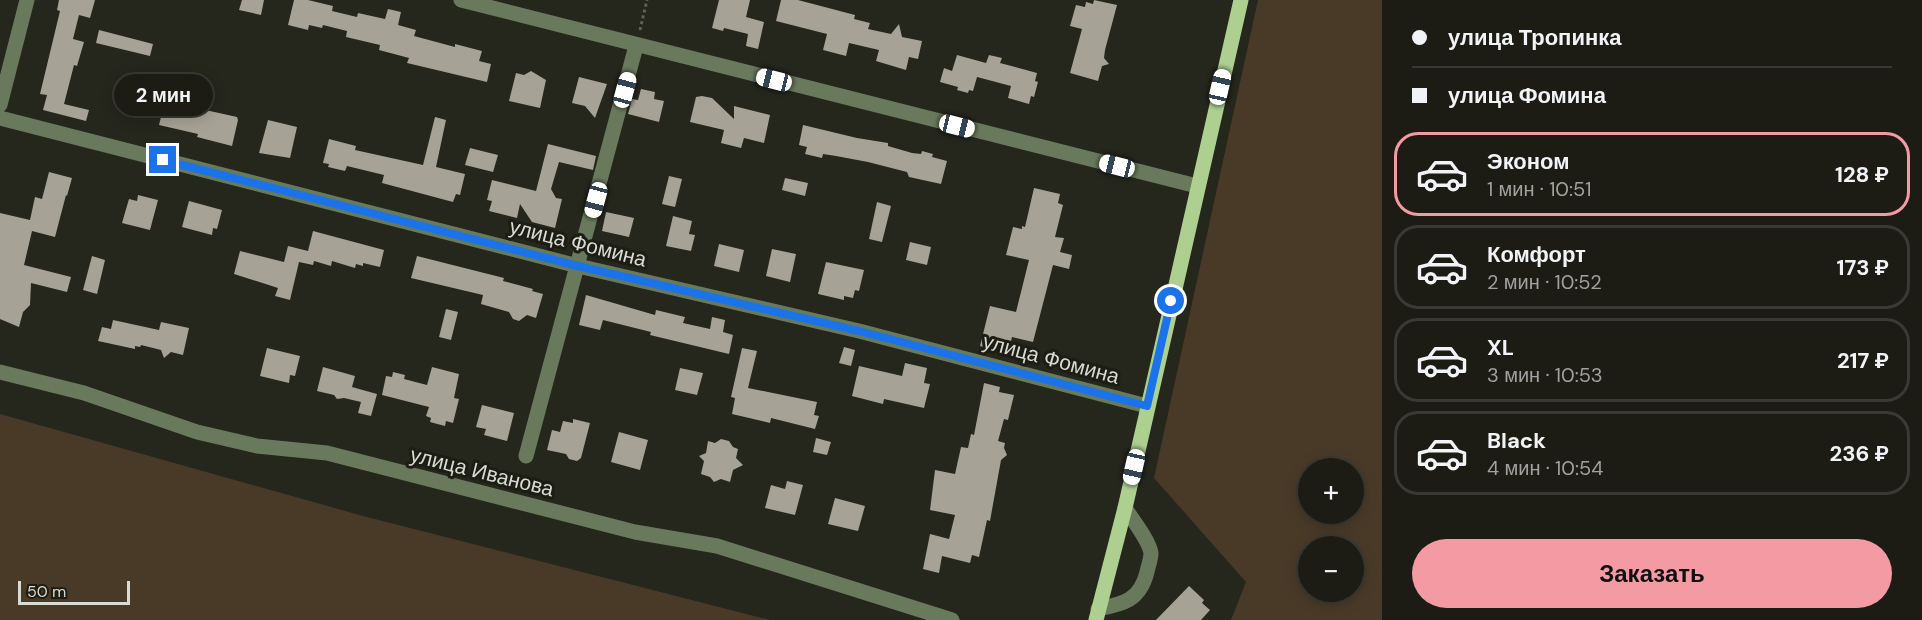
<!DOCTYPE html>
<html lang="ru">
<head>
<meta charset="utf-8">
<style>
	body { margin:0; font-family:"DM Sans",sans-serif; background:#292922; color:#f1f3f6; height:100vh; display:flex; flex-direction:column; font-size:22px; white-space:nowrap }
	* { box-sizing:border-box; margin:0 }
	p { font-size:20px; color:#a0a1a0 }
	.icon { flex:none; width:33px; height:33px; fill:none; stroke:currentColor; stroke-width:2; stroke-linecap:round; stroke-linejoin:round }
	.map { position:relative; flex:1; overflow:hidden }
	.sheet { display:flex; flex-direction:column; background:#1c1c15; width:540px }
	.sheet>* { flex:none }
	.guide { display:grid; align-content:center; height:132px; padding:0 30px; background:#1c1c15 }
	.buttons { position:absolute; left:1298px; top:458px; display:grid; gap:12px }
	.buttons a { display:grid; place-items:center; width:66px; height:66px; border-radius:50%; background:#1c1c15; box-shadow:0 3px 15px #0003,0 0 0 2px #3a3a34; font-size:30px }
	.scale { position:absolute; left:18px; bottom:15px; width:112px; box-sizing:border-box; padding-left:6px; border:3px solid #dadad4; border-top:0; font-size:16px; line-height:21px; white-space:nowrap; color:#dadad4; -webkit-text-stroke:4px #1c1d13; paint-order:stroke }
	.end { position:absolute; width:27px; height:27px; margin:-14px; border:8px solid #1a73e8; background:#fff; box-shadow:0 0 0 3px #fff }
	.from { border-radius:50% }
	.bubble { position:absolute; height:42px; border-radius:21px; background:#1c1c15; box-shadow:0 3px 15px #0003,0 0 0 2px #3a3a34; font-size:20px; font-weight:700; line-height:42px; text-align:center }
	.car { position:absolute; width:18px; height:36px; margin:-18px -9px; border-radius:8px; box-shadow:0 0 4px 2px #0007; background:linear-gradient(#fff 24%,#345 0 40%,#fff 0 76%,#345 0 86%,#fff 0) }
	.guide b { display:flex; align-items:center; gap:21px; height:57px; font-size:22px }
	.guide b+b { border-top:2px solid #3a3a34 }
	.guide i { width:15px; height:15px; background:#f1f3f6 }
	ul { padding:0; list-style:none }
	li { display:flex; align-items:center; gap:18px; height:84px; margin:0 12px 9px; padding:0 18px; border:3px solid #3a3a34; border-radius:24px }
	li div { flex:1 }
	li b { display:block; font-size:22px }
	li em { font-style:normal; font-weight:700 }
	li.active { border-color:#f49aa3 }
	li>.icon { width:54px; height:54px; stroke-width:1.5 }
	.button { display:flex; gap:12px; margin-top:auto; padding:12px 30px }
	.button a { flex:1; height:69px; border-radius:36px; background:#f49aa3; color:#111; font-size:24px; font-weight:700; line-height:69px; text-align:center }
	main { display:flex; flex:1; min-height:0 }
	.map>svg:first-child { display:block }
	.green { fill:#493a28; fill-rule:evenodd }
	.building { fill:#a6a295 }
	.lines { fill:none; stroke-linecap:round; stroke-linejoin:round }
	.path { stroke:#606158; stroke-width:3; stroke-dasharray:3 3; stroke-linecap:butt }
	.minor { stroke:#697a5c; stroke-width:15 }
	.major { stroke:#add091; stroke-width:15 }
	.route { stroke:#1a73e8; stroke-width:8 }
	.labels { text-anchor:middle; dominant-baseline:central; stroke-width:6; stroke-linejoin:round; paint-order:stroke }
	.street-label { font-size:21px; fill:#dadad4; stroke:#1c1d13 }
</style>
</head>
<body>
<main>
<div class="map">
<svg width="1382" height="620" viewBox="0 0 1382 620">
	<rect width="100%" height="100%" fill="#25261c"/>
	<!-- green -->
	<g class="green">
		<path d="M1258 0H1382V620H1231L1246 582 1154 478ZM1308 468H1353V513H1308ZM1308 546H1353V591H1308Z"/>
		<path d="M0 414 363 516 770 620H0Z"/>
	</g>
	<!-- building -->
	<g class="building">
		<path d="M59 0H95L90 18 79 15 73 39 84 42 77 66 74 65 64 104 89 110 86 121 43 110 47 95 40 94 60 11 57 10Z"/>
		<path d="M242 0H264L261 15 239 10Z"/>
		<path d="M294 0H308L333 6 332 11 357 17 358 13 385 19 388 9 401 12 398 25 416 30 414 36 455 47V44L482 51 479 61 491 64 487 82 407 63 409 58 379 50 380 45 346 37 347 31 323 25 322 28 309 25 308 30 288 25Z"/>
		<path d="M719 0H750L746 17 764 22 758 49 746 46 748 34 724 28 723 31 712 28Z"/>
		<path d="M781 0H798L855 15 854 19 870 23 868 29 891 34 899 24 902 37 922 41 918 59 909 57 906 70 876 61 879 50 849 43 846 56 823 50 827 34 776 21Z"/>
		<path d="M1094 0 1117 5 1105 50 1104 58 1109 64 1102 66 1098 81 1070 73 1082 29 1070 26 1076 5 1085 7 1086 2 1093 4Z"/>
		<path d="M99 30 153 44 150 56 96 43Z"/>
		<path d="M957 55 986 63 989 55 1002 58 1000 63 1037 73 1035 81 1038 82 1034 97 1031 96 1029 104 1008 98 1011 86 977 77 973 91 969 90 968 93 957 90 958 87 940 82 944 68 952 71Z"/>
		<path d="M531 71 546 80 540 108 509 101 516 73 524 75Z"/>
		<path d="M579 77 607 84 595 118 585 106 572 103Z"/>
		<path d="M641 89 655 92 654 99 664 101 659 122 628 114 632 99 638 100Z"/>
		<path d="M702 96 712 98 734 119V106L770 115 764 143 744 138 741 148 721 143 724 130 690 122 696 97Z"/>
		<path d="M165 101 237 117 238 120 232 146 197 137 198 134 159 125Z"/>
		<path d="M435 117 446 120 436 167 465 174 460 195 456 194 453 202 382 183 384 175 347 166 345 171 328 167 329 164 323 163 329 139 356 146 355 150 423 165Z"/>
		<path d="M268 120 297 127 290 158 259 153Z"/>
		<path d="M803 125 857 138 888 143V146L912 153 921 154 922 151 933 154 932 157 947 161 941 184 909 177 907 172 868 162 836 156 823 154 822 158 805 154 807 147 799 145Z"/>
		<path d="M548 144 596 156 593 170 559 162 551 189 556 198 562 199 555 228 532 222 520 204 517 218 489 211 492 201 487 200 492 180 536 191Z"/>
		<path d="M470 148 498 155 493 172 465 165Z"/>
		<path d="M49 172 72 178 67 196 66 195 55 237 32 231 24 265 71 277 67 292 31 283 30 305 23 312 19 327 0 319V213L30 220 35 197 42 199Z"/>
		<path d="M669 176 682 179 675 207 662 204Z"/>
		<path d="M785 178 808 183 805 196 782 190Z"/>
		<path d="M1034 188 1060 194 1058 203 1063 205 1055 237 1064 238 1060 252 1072 255 1069 269 1053 265 1033 342 1012 337 1008 354 980 346 990 306 1016 312 1029 260 1006 255 1013 227 1022 229V226L1025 227Z"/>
		<path d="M138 195 158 200 150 230 122 223 129 199 137 201Z"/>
		<path d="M189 201 222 210 217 229 213 228 212 235 182 227Z"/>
		<path d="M877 202 891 206 882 242 869 239Z"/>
		<path d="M606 212 634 218 629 237 602 231Z"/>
		<path d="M673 216 692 221 689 234 695 235 691 251 666 246Z"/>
		<path d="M313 231 384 250 380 267 363 263V266L356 264 355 268 332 261 331 266 314 261 313 265 299 262 290 300 275 296 278 288 234 274 240 251 284 262 288 246 308 251Z"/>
		<path d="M910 242 931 247 927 265 906 260Z"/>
		<path d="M719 244 744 250 739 272 714 266Z"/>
		<path d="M772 249 796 254 790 282 766 276Z"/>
		<path d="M92 256 105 260 97 294 83 290Z"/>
		<path d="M417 256 504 278 503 281 533 289 532 291 543 294 536 318 527 315 519 321 513 319 509 312 481 304 483 295 411 278Z"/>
		<path d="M826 262 864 270 859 291 855 290 853 298 844 296V300L818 294Z"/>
		<path d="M586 295 655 315 656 310 685 317 683 323 710 329 712 317 725 320 723 332 733 335 729 354 650 335 651 332 603 320 600 330 579 325Z"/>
		<path d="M446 309 458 312 451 340 439 337Z"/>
		<path d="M113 320 159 330 161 322 189 328 183 355 171 352 164 358 161 350 141 345 140 347 135 346V349L98 341 102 327 111 329Z"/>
		<path d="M844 347 855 350 851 366 839 363Z"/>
		<path d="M267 348 300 356 295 376 290 375 289 383 260 376Z"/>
		<path d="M742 348 757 351 748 388 817 402 814 415 819 416 815 429 771 418 770 423 732 414 735 398 731 397Z"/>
		<path d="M905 363 927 368 924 383 930 384 924 408 884 399 883 404 852 396 859 366 902 376Z"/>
		<path d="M323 367 355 376 352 387 377 394 371 416 358 413 361 402 344 398 337 399 334 395 317 391Z"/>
		<path d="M432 367 459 374 454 398 459 399 453 423 446 421 445 426 430 422 431 418 426 416 429 407 382 395 386 376 392 377 393 372 405 375 404 379 427 385Z"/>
		<path d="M680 368 703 373 697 395 675 390Z"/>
		<path d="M984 383 1000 387 999 392 1014 395 1008 420 1004 419 998 441 1005 443 1004 448 1007 455 1001 460 990 521 987 520 979 557 972 555 970 563 942 556 939 573 923 569 930 534 949 539 955 515 930 510 935 470 955 474 961 447 968 448 971 434 974 435Z"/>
		<path d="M482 405 514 413 507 441 484 435 486 429 476 427Z"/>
		<path d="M573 419 590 423 581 458 577 461 569 459 566 454 547 450 552 430 560 432 563 421 573 423Z"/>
		<path d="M619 432 648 440 640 470 611 462Z"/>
		<path d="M816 438 831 442 827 455 813 452Z"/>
		<path d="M721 439 729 441 733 447 738 449 736 458 743 465 733 470 730 482 721 479 714 482 710 477 701 474 704 461 699 456 706 453 708 441 715 443Z"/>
		<path d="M787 481 803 485 795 515 765 508 771 485 785 489Z"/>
		<path d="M835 498 865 506 858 531 828 524Z"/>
		<path d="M1189 586 1204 600 1202 603 1210 610 1201 620H1156Z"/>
	</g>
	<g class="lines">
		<!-- path -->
		<path class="path" d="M640 30 647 0"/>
		<!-- minor -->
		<g class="minor">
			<path d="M461 0 1197 186"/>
			<path d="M0 105 27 0"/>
			<path d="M0 118 578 266 859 331 1147 406"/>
			<path d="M0 372 84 393 197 432 257 446 327 453 635 532 717 546 952 620"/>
			<path d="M526 456 636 46"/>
			<path d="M1098 609C1124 604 1140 600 1147 572 1148 567 1151 559 1151 553 1149 540 1132 519 1125 508"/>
		</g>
		<!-- major -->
		<path class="major" d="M1096 620 1125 508 1241 0"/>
	</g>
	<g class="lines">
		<!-- route -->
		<path class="route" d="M163 160 578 266 859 331 1147 406 1171 301"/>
	</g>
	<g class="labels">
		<!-- street labels -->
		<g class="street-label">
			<text transform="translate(578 243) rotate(14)">улица Фомина</text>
			<text transform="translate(1051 359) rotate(15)">улица Фомина</text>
			<text transform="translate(482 472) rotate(14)">улица Иванова</text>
		</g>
	</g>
</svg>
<div class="buttons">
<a>+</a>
<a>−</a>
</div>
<div class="scale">50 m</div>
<i class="end from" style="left:1171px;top:301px"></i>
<i class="end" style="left:163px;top:160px"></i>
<div class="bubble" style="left:114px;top:74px;width:99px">2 мин</div>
<i class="car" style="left:774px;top:80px;rotate:284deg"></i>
<i class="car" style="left:1220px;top:87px;rotate:13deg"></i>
<i class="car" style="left:625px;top:90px;rotate:15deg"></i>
<i class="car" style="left:957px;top:126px;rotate:104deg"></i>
<i class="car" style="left:1117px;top:166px;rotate:284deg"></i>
<i class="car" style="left:596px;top:200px;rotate:195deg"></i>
<i class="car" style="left:1134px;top:467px;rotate:193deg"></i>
</div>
<section class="sheet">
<div class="guide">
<b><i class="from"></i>улица Тропинка</b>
<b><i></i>улица Фомина</b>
</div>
<ul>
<li class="active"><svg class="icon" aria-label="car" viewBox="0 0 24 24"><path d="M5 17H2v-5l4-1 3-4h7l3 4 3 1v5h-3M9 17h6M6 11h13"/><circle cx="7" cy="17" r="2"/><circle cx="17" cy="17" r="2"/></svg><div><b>Эконом</b><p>1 мин · 10:51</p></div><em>128 ₽</em></li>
<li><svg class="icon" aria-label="car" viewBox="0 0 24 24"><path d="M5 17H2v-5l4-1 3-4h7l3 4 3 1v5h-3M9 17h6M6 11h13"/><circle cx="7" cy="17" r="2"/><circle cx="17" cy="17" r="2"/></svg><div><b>Комфорт</b><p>2 мин · 10:52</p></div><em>173 ₽</em></li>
<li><svg class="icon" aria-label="car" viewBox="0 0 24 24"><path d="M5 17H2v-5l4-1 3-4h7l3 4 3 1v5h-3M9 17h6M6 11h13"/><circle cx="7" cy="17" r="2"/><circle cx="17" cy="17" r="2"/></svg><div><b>XL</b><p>3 мин · 10:53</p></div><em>217 ₽</em></li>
<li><svg class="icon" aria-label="car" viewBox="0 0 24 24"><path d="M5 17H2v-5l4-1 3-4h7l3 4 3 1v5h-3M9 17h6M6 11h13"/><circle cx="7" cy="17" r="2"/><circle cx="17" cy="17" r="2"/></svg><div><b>Black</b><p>4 мин · 10:54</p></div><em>236 ₽</em></li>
</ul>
<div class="button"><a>Заказать</a></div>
</section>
</main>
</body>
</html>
